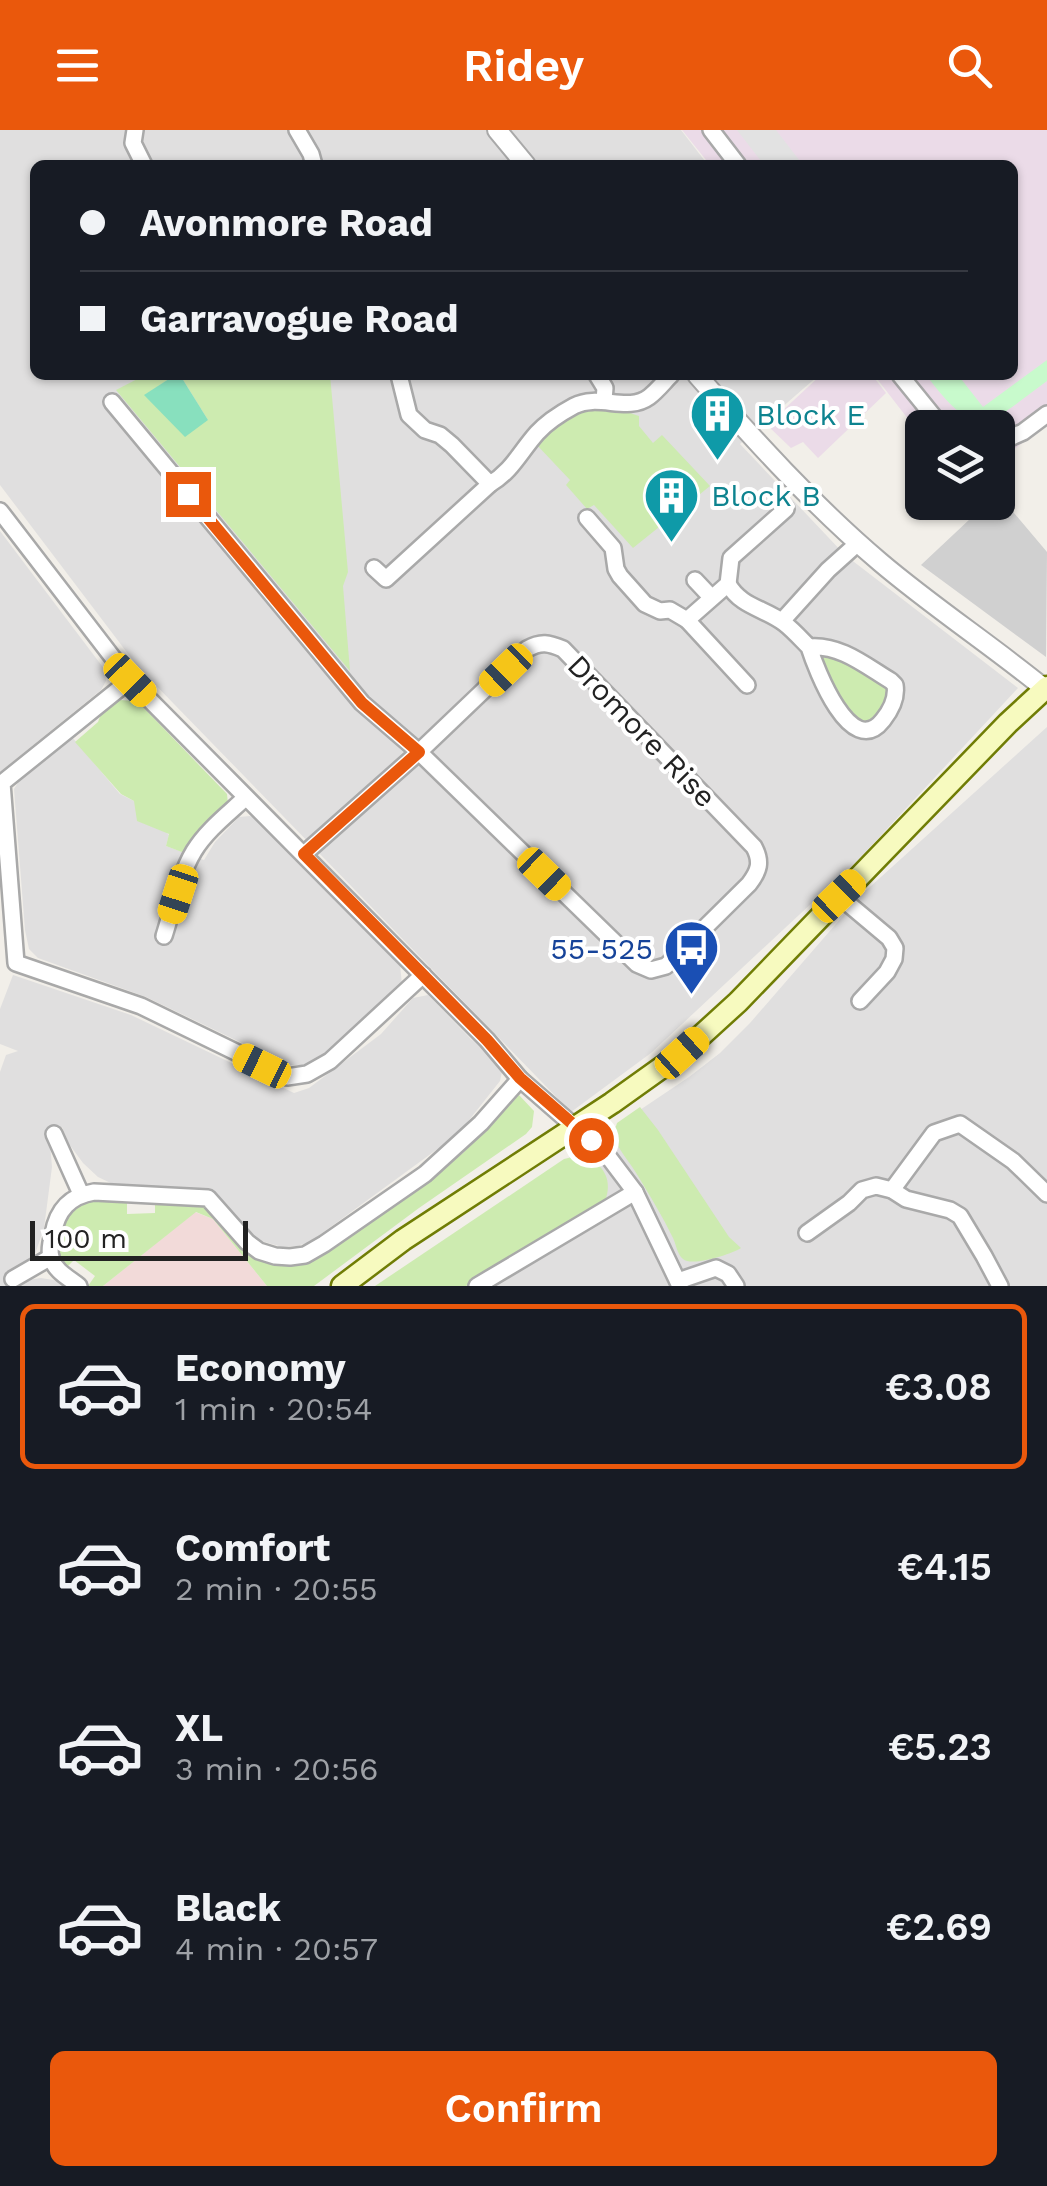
<!DOCTYPE html>
<html lang="en">
<head>
<meta charset="utf-8">
<style>
	body { margin:0; font-family:"Work Sans",sans-serif; background:#20242c; color:#f1f3f6; height:100vh; display:flex; flex-direction:column; font-size:38px; white-space:nowrap }
	* { box-sizing:border-box; margin:0 }
	p { font-size:32px; color:#9ea1a6 }
	.icon { flex:none; width:55px; height:55px; fill:none; stroke:currentColor; stroke-width:2; stroke-linecap:round; stroke-linejoin:round }
	.map { position:relative; height:1156px; overflow:hidden }
	.sheet { display:flex; flex-direction:column; background:#171b24; flex:1 }
	.sheet>* { flex:none }
	.guide { position:absolute; left:30px; top:30px; width:988px; height:220px; border-radius:15px; box-shadow:0 2px 8px #0004; display:grid; align-content:center; height:220px; padding:0 50px; background:#171b24 }
	.tools { position:absolute; left:905px; top:280px; display:grid; gap:20px }
	.tools a { display:grid; place-items:center; width:110px; height:110px; border-radius:15px; background:#171b24; box-shadow:0 2px 8px #0004; font-size:50px }
	.scale { position:absolute; left:30px; bottom:25px; width:218px; box-sizing:border-box; padding-left:10px; border:5px solid #222; border-top:0; font-size:28px; line-height:35px; white-space:nowrap; color:#222; -webkit-text-stroke:8px #fff; paint-order:stroke }
	.end { position:absolute; width:45px; height:45px; margin:-22px; border:12px solid #ea580c; background:#fff; box-shadow:0 0 0 5px #fff }
	.from { border-radius:50% }
	.car { position:absolute; width:30px; height:60px; margin:-30px -15px; border-radius:12px; box-shadow:0 0 8px 2px #0007; background:linear-gradient(#f5c518 24%,#345 0 40%,#f5c518 0 76%,#345 0 86%,#f5c518 0) }
	.guide b { display:flex; align-items:center; gap:35px; height:95px; font-size:38px }
	.guide b+b { border-top:2px solid #363941 }
	.guide i { width:25px; height:25px; background:#f1f3f6 }
	ul { padding:18px 0 0; list-style:none }
	li { display:flex; align-items:center; gap:30px; height:165px; margin:0 20px 15px; padding:0 30px; border:5px solid transparent; border-radius:15px }
	li div { flex:1 }
	li b { display:block; font-size:38px }
	li em { font-style:normal; font-weight:600 }
	li.active { border-color:#ea580c }
	li>.icon { width:90px; height:90px; stroke-width:1.5 }
	.button { display:flex; gap:20px; margin-top:auto; padding:20px 50px }
	.button a { flex:1; height:115px; border-radius:15px; background:#ea580c; color:#fff; font-size:40px; font-weight:600; line-height:115px; text-align:center }
	header { display:flex; justify-content:space-between; align-items:center; height:130px; padding:0 50px; background:#ea580c; color:#fff; font-size:45px; font-weight:600 }
	.map>svg:first-child { display:block }
	.residential { fill:#e0dfdf }
	.commercial { fill:#f2dad9 }
	.industrial { fill:#ebdbe8 }
	.religious { fill:#d0d0d0 }
	.grass { fill:#cdebb0 }
	.park { fill:#c8facc }
	.pitch { fill:#88e0be }
	.parking { fill:#e2e2e2 }
	.lines { fill:none; stroke-linecap:round; stroke-linejoin:round }
	.minor-casing { stroke:#a9a9a9; stroke-width:20 }
	.tertiary-casing { stroke:#a9a9a9; stroke-width:22 }
	.secondary-casing { stroke:#707d05; stroke-width:25 }
	.minor { stroke:#fff; stroke-width:15 }
	.tertiary { stroke:#fff; stroke-width:18 }
	.secondary { stroke:#f7fabf; stroke-width:20 }
	.route { stroke:#ea580c; stroke-width:12 }
	.labels { text-anchor:middle; dominant-baseline:central; stroke-width:8; stroke-linejoin:round; paint-order:stroke }
	.culture-label { font-size:30px; fill:#0d838f; stroke:#fff; text-anchor:start }
	.street-label { font-size:30px; fill:#222; stroke:#fff }
	.transit-label { font-size:30px; fill:#164399; stroke:#fff; text-anchor:end }
</style>
</head>
<body>
<header><svg class="icon" aria-label="menu" viewBox="0 0 24 24"><path d="M4 6h16M4 12h16M4 18h16"/></svg>Ridey<svg class="icon" aria-label="search" viewBox="0 0 24 24"><circle cx="10" cy="10" r="6"/><path d="M15 15l6 6"/></svg></header>
<div class="map">
<svg width="1047" height="1156" viewBox="0 0 1047 1156">
	<rect width="100%" height="100%" fill="#f2efe9"/>
	<!-- residential -->
	<g class="residential">
		<path d="M0 0H681L708 35H35V245H819L740 314 845 425 1018 558 859 729 651 923 571 982 138 537 0 355Z"/>
		<path d="M0 401 105 540 106 551 101 560 0 642Z"/>
		<path d="M1047 597V1156H378L689 947 720 923 750 893 861 765Z"/>
		<path d="M72 607 120 664 134 671 169 705 166 716 204 730 215 712 239 687 250 686 263 691 400 834 402 855 329 922 307 935H288L146 867 38 828 29 819 25 800 14 659 21 648Z"/>
		<path d="M13 845 131 885 294 963 309 958 381 904 413 868 428 865 471 909 499 933 502 942 500 951 458 1004 310 1112 297 1116 282 1117 258 1110 212 1061 203 1058 155 1059 117 1056 98 1047 83 1033 69 1014 62 997 49 1001 52 1037 44 1098 35 1124 5 1146 13 1156 27 1150 41 1148 59 1151 65 1156H0V942L6 925 18 921 0 914V879Z"/>
	</g>
	<!-- commercial -->
	<path class="commercial" d="M195 1082 213 1089 267 1156H103Z"/>
	<!-- industrial -->
	<g class="industrial">
		<path d="M682 0H1047V294L1008 324 998 329V298H922V307L874 245H1012V35H710Z"/>
		<path d="M821 245H872L886 263 818 328 803 312 791 318 767 295Z"/>
	</g>
	<!-- religious -->
	<path class="religious" d="M998 364 1047 422 1046 527 921 435 987 373 998 372Z"/>
	<!-- grass -->
	<g class="grass">
		<path d="M145 245H175L145 265 208 290 180 245H289C303 249 315 245 330 245L348 442 343 456 350 541 116 260Z"/>
		<path d="M586 277H612L639 286V296L653 313 662 305 710 356 633 418 594 375 587 379 566 355 570 350 536 314 549 300Z"/>
		<path d="M832 523 891 559C885 576 881 589 862 595L845 581 820 532 824 525Z"/>
		<path d="M120 570 135 571 142 576 227 664 228 674 187 724 166 716 169 704 137 691 134 671 121 664 75 612 98 592 102 581Z"/>
		<path d="M519 965 534 981 532 997 526 1004 419 1078 314 1156H267L213 1089 196 1082 103 1156H88L95 1146 74 1130 67 1137C48 1121 62 1097 70 1077L89 1070 127 1071V1084L155 1083V1071C169 1071 189 1068 202 1074 214 1079 221 1093 229 1103 256 1137 289 1142 327 1122L463 1023Z"/>
		<path d="M640 977 658 1000 729 1107 741 1118C732 1124 692 1137 683 1129 677 1124 676 1114 673 1108 663 1087 650 1066 638 1046 630 1032 619 1021 613 1006L617 993Z"/>
		<path d="M577 1026C601 1029 614 1048 605 1071L466 1156H375L564 1029Z"/>
	</g>
	<!-- park -->
	<path class="park" d="M1047 230V251C987 295 978 314 926 245H958L983 277Z"/>
	<!-- pitch -->
	<path class="pitch" d="M175 245H180L208 290 185 307 144 265Z"/>
	<!-- parking -->
	<path class="parking" d="M737 0H776L803 35H764Z"/>
	<g class="lines">
		<defs>
			<g id="minor">
				<path d="M135 0 133 13 144 35"/>
				<path d="M297 0 311 24 314 35"/>
				<path d="M711 0 738 35"/>
				<path d="M399 245 409 285 425 300 440 305 452 315 490 354"/>
				<path d="M597 245 605 258 604 270"/>
				<path d="M900 245 943 298"/>
				<path d="M112 272 362 573 419 622 637 834 651 840 666 836 749 754C759 741 762 732 754 717L563 519C549 513 541 511 527 519L419 622 304 724"/>
				<path d="M998 313 1023 302 1047 284"/>
				<path d="M0 381 130 550 487 910 520 949 607 1025 635 1062 680 1156"/>
				<path d="M587 388 613 418 616 439 620 446 645 474 660 481 670 480 687 490"/>
				<path d="M374 438 386 449 490 354C512 341 520 322 537 303 547 292 561 283 574 276 599 263 627 283 649 267 657 261 664 252 671 245"/>
				<path d="M695 450 711 467"/>
				<path d="M728 454C741 477 764 478 784 493 793 500 801 509 809 517 840 514 866 536 891 551L895 555C897 567 891 580 883 590 851 631 816 539 809 517"/>
				<path d="M782 491 828 440 858 413"/>
				<path d="M130 550 2 653 16 833 141 876 287 947 307 944 330 931 423 845"/>
				<path d="M747 555 687 490 728 454 731 428 786 379"/>
				<path d="M839 766 889 808 895 818 894 829 887 842 860 871"/>
				<path d="M164 806C173 778 179 746 194 721 207 700 228 684 245 668"/>
				<path d="M54 1004 81 1064"/>
				<path d="M892 1060 934 1003 960 994 1013 1031 1047 1064"/>
				<path d="M807 1103 849 1073 862 1060 876 1056 892 1060 906 1069 950 1080 960 1086 984 1126 1000 1156"/>
				<path d="M13 1149 51 1127"/>
				<path d="M678 1151 716 1138 728 1144 736 1156"/>
				<path d="M79 1156C69 1148 55 1141 51 1128 49 1121 51 1111 53 1104 57 1080 70 1066 94 1062L208 1068 247 1112 259 1121 275 1126 290 1127 305 1125 324 1114 425 1044 481 993 520 949"/>
				<path d="M477 1156 635 1062"/>
			</g>
			<g id="tertiary">
				<path d="M497 0 526 35"/>
				<path d="M697 245C754 310 814 376 880 432 933 477 991 515 1045 559"/>
			</g>
			<path id="secondary" d="M342 1156 403 1110 612 973 682 923 738 872 1008 593 1047 557"/>
		</defs>
		<!-- minor casing -->
		<use href="#minor" class="minor-casing"/>
		<!-- tertiary casing -->
		<use href="#tertiary" class="tertiary-casing"/>
		<!-- secondary casing -->
		<use href="#secondary" class="secondary-casing"/>
		<!-- minor -->
		<use href="#minor" class="minor"/>
		<!-- tertiary -->
		<use href="#tertiary" class="tertiary"/>
		<!-- secondary -->
		<use href="#secondary" class="secondary"/>
	</g>
	<g class="lines">
		<!-- route -->
		<path class="route" d="M188 364 362 573 419 622 304 724 487 910 520 948 591 1010"/>
	</g>
	<!-- icons -->
	<defs>
		<symbol id="building-pin" viewBox="-11 -11 22 30"><path d="M0 17L-7.5 6A9.5 9.5 0 1 1 7.5 6Z" fill="#0f9aa8" stroke="#fff"/><path d="M-4-6H4V6H1V3H-1V6H-4ZM-2.5-4.3h1.7v1.8h-1.7ZM.8-4.3h1.7v1.8H.8ZM-2.5-1h1.7V.8h-1.7ZM.8-1h1.7V.8H.8Z" fill="#fff"/></symbol>
		<symbol id="bus-pin" viewBox="-11 -11 22 30"><path d="M0 17L-7.5 6A9.5 9.5 0 1 1 7.5 6Z" fill="#1a4fb4" stroke="#fff"/><path d="M-5-6H5V4H4V6H2V4H-2V6H-4V4H-5ZM-3.5-4V0h7V-4ZM-3.5 1.2v1.5H-2V1.2ZM2 1.2v1.5H3.5V1.2Z" fill="#fff"/></symbol>
	</defs>
	<g fill-rule="evenodd">
		<use href="#building-pin" x="686" y="252" width="63" height="86"/>
		<use href="#building-pin" x="640" y="334" width="63" height="86"/>
		<use href="#bus-pin" x="660" y="786" width="63" height="86"/>
	</g>
	<g class="labels">
		<!-- culture labels -->
		<g class="culture-label">
			<text x="756" y="284">Block E</text>
			<text x="711" y="365">Block B</text>
		</g>
		<!-- street labels -->
		<g class="street-label">
			<text transform="translate(642 601) rotate(46)">Dromore Rise</text>
		</g>
		<!-- transit labels -->
		<g class="transit-label">
			<text x="653" y="818">55-525</text>
		</g>
	</g>
</svg>
<div class="tools">
<a><svg class="icon" aria-label="layers" viewBox="0 0 24 24"><path d="M12 4l9 5-9 5-9-5zM3 14l9 5 9-5"/></svg></a>
</div>
<div class="scale">100 m</div>
<i class="end from" style="left:591px;top:1010px"></i>
<i class="end" style="left:188px;top:364px"></i>
<i class="car" style="left:506px;top:540px;rotate:226deg"></i>
<i class="car" style="left:130px;top:550px;rotate:136deg"></i>
<i class="car" style="left:544px;top:744px;rotate:134deg"></i>
<i class="car" style="left:178px;top:764px;rotate:198deg"></i>
<i class="car" style="left:839px;top:766px;rotate:46deg"></i>
<i class="car" style="left:682px;top:923px;rotate:48deg"></i>
<i class="car" style="left:262px;top:936px;rotate:296deg"></i>
<div class="guide">
<b><i class="from"></i>Avonmore Road</b>
<b><i></i>Garravogue Road</b>
</div>
</div>
<section class="sheet">
<ul>
<li class="active"><svg class="icon" aria-label="car" viewBox="0 0 24 24"><path d="M5 17H2v-5l4-1 3-4h7l3 4 3 1v5h-3M9 17h6M6 11h13"/><circle cx="7" cy="17" r="2"/><circle cx="17" cy="17" r="2"/></svg><div><b>Economy</b><p>1 min · 20:54</p></div><em>€3.08</em></li>
<li><svg class="icon" aria-label="car" viewBox="0 0 24 24"><path d="M5 17H2v-5l4-1 3-4h7l3 4 3 1v5h-3M9 17h6M6 11h13"/><circle cx="7" cy="17" r="2"/><circle cx="17" cy="17" r="2"/></svg><div><b>Comfort</b><p>2 min · 20:55</p></div><em>€4.15</em></li>
<li><svg class="icon" aria-label="car" viewBox="0 0 24 24"><path d="M5 17H2v-5l4-1 3-4h7l3 4 3 1v5h-3M9 17h6M6 11h13"/><circle cx="7" cy="17" r="2"/><circle cx="17" cy="17" r="2"/></svg><div><b>XL</b><p>3 min · 20:56</p></div><em>€5.23</em></li>
<li><svg class="icon" aria-label="car" viewBox="0 0 24 24"><path d="M5 17H2v-5l4-1 3-4h7l3 4 3 1v5h-3M9 17h6M6 11h13"/><circle cx="7" cy="17" r="2"/><circle cx="17" cy="17" r="2"/></svg><div><b>Black</b><p>4 min · 20:57</p></div><em>€2.69</em></li>
</ul>
<div class="button"><a>Confirm</a></div>
</section>
</body>
</html>
